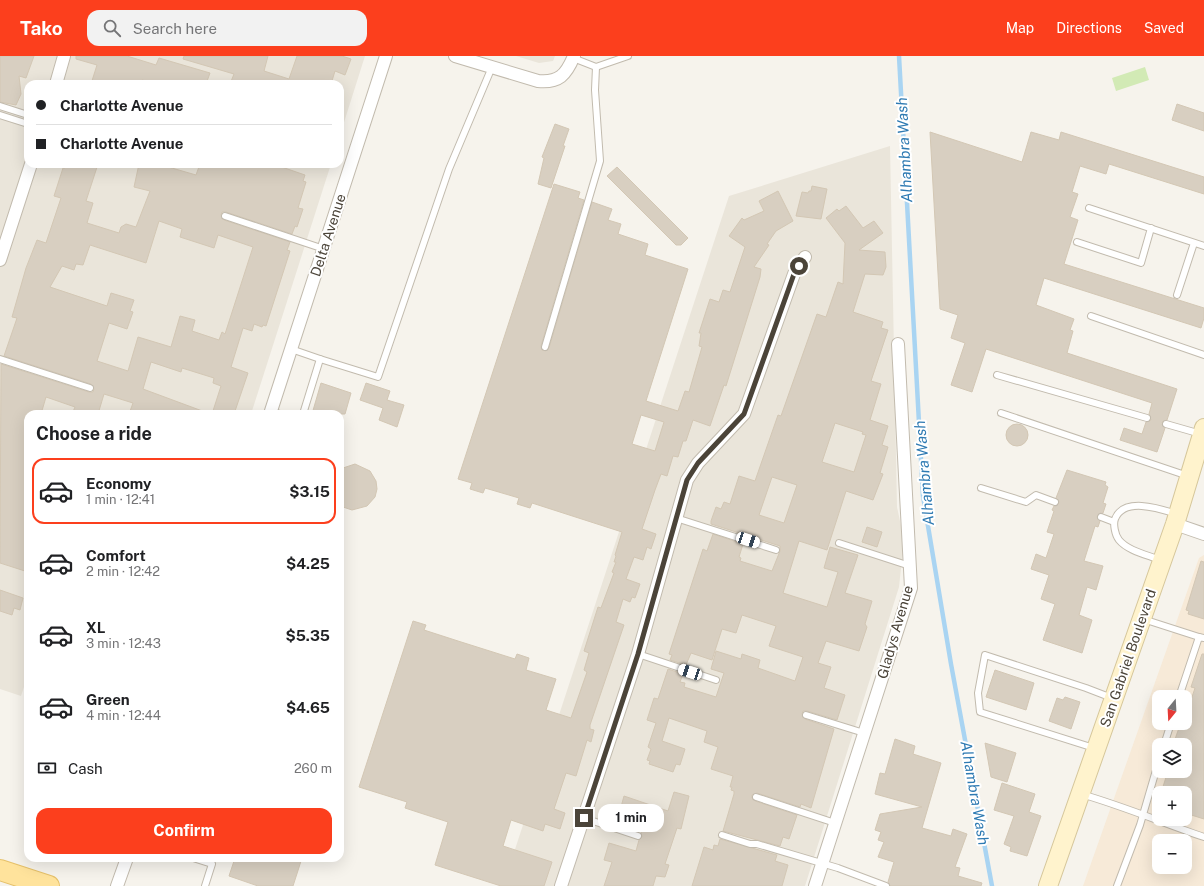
<!DOCTYPE html>
<html lang="en">
<head>
<meta charset="utf-8">
<style>
	body { margin:0; font-family:"Public Sans",sans-serif; background:#f2f2f2; color:#202124; height:100vh; display:flex; flex-direction:column; font-size:15px; white-space:nowrap }
	* { box-sizing:border-box; margin:0 }
	p { font-size:13px; color:#757577 }
	.icon { flex:none; width:22px; height:22px; fill:none; stroke:currentColor; stroke-width:2; stroke-linecap:round; stroke-linejoin:round }
	.map { position:relative; flex:1; overflow:hidden }
	.drawer { position:absolute; left:24px; top:354px; width:320px; height:452px; display:flex; flex-direction:column; background:#fff; border-radius:12px; box-shadow:0 4px 16px #0002 }
	.drawer>* { flex:none }
	.banner { position:absolute; left:24px; top:24px; width:320px; height:88px; border-radius:12px; box-shadow:0 4px 16px #0002; display:grid; align-content:center; height:88px; padding:0 12px; background:#fff }
	.needle { width:26px; rotate:198deg }
	.fabs { position:absolute; left:1152px; top:634px; display:grid; gap:8px }
	.fabs a { display:grid; place-items:center; width:40px; height:40px; border-radius:8px; background:#fff; box-shadow:0 4px 16px #0002; font-size:20px }
	.end { position:absolute; width:18px; height:18px; margin:-9px; border:5px solid #4b4439; background:#fff; box-shadow:0 0 0 2px #fff }
	.from { border-radius:50% }
	.bubble { position:absolute; height:28px; border-radius:12px; background:#fff; box-shadow:0 4px 16px #0002; font-size:13px; font-weight:700; line-height:28px; text-align:center }
	.car { position:absolute; width:12px; height:24px; margin:-12px -6px; border-radius:5px; box-shadow:0 0 3px 1px #0007; background:linear-gradient(#fff 24%,#345 0 40%,#fff 0 76%,#345 0 86%,#fff 0) }
	.banner b { display:flex; align-items:center; gap:14px; height:38px; font-size:15px }
	.banner b+b { border-top:1px solid #e0e0e0 }
	.banner i { width:10px; height:10px; background:#202124 }
	ul { padding:0; list-style:none }
	li { display:flex; align-items:center; gap:12px; height:66px; margin:0 8px 6px; padding:0 4px; border:2px solid transparent; border-radius:12px }
	li div { flex:1 }
	li b { display:block; font-size:15px }
	li em { font-style:normal; font-weight:700 }
	li.current { border-color:#fc3f1d }
	li>.icon { width:36px; height:36px; stroke-width:1.5 }
	h2 { padding:0 12px; font-size:18px; line-height:48px }
	.pay { display:flex; align-items:center; gap:10px; height:44px; padding:0 12px; font-size:15px }
	.pay p { margin-inline-start:auto }
	.action { display:flex; gap:8px; margin-top:auto; padding:8px 12px }
	.action a { flex:1; height:46px; border-radius:12px; background:#fc3f1d; color:#fff; font-size:16px; font-weight:700; line-height:46px; text-align:center }
	header { display:flex; align-items:center; gap:24px; box-sizing:border-box; height:56px; padding:0 20px; background:#fc3f1d; color:#fff }
	header strong { font-size:19px }
	nav { display:flex; gap:22px; margin-inline-start:auto; font-size:14px }
	.search { width:280px; height:36px; background:#f2f2f2; display:flex; align-items:center; gap:10px; box-sizing:border-box; padding:0 14px; border-radius:12px; color:#757577; font-size:15px }
	.map>svg:first-child { display:block }
	.residential { fill:#eae5da }
	.commercial { fill:#f7ead8; fill-rule:evenodd }
	.green { fill:#d2eab5 }
	.lines { fill:none; stroke-linecap:round; stroke-linejoin:round }
	.stream { stroke:#a9d4f2; stroke-width:4.5 }
	.building { fill:#d8cfc1; stroke:#d3c7b4; fill-rule:evenodd }
	.service-casing { stroke:#c2bbae; stroke-width:8 }
	.minor-casing { stroke:#c2bbae; stroke-width:14 }
	.secondary-casing { stroke:#d6c79b; stroke-width:20 }
	.primary-casing { stroke:#e6c16a; stroke-width:22 }
	.service { stroke:#fff; stroke-width:6 }
	.minor { stroke:#fff; stroke-width:12 }
	.secondary { stroke:#fff3cd; stroke-width:18 }
	.primary { stroke:#ffe39c; stroke-width:20 }
	.route { stroke:#4b4439; stroke-width:5 }
	.labels { text-anchor:middle; dominant-baseline:central; stroke-width:4; stroke-linejoin:round; paint-order:stroke }
	.street-label { font-size:14px; fill:#4b4439; stroke:#fff }
	.water-label { font-size:15px; font-style:italic; fill:#2e7ab2; stroke:#fff }
</style>
</head>
<body>
<header>
<strong>Tako</strong>
<div class="search"><svg class="icon" aria-label="search" viewBox="0 0 24 24"><circle cx="10" cy="10" r="6"/><path d="M15 15l6 6"/></svg>Search here</div>
<nav><a>Map</a><a>Directions</a><a>Saved</a></nav>
</header>
<div class="map">
<svg width="1204" height="830" viewBox="0 0 1204 830">
	<rect width="100%" height="100%" fill="#f6f3ec"/>
	<!-- residential -->
	<g class="residential">
		<path d="M0 0H365L340 79V28H28V108H331L251 358H28V619L21 640 0 633Z"/>
		<path d="M516 0H555L553 5 539 7Z"/>
		<path d="M890 90 897 451 904 484 899 531 805 830H503L729 140Z"/>
	</g>
	<!-- commercial -->
	<path class="commercial" d="M1204 499V830H1083L1199 502ZM1159 641H1185V667H1159ZM1159 689H1185V715H1159ZM1159 737H1185V763H1159ZM1159 785H1185V811H1159Z"/>
	<!-- green -->
	<path class="green" d="M1145 11 1149 24 1116 35 1112 22Z"/>
	<g class="lines">
		<!-- stream -->
		<path class="stream" d="M899 0 923 440 951 608 992 830"/>
	</g>
	<!-- building -->
	<g class="building">
		<path d="M0 0H34L26 22 19 20 21 38 16 49 0 46Z"/>
		<path d="M76 0H127L156 9 159 2 210 17 206 28H156L142 24 141 28H91L97 9 76 3Z"/>
		<path d="M184 0H268L264 15 289 23 297 0H342L351 3 345 19 335 15 331 28H230L234 18 183 3Z"/>
		<path d="M1177 48 1204 57V75L1172 64Z"/>
		<path d="M555 68 569 73 563 90H565L551 132 538 128 544 102 542 101Z"/>
		<path d="M930 76 1022 106 1031 76 1059 84 1061 76 1204 121V138L1109 108 1106 118 1080 110 1072 136 1078 138 1070 161 1078 164 1064 208 1204 252V262L1201 272 1044 222 1036 249 1074 263 1070 274 1073 275 1067 297 1177 333 1167 364 1162 366 1165 372 1157 396 1120 384 1124 372 1142 378 1146 366 1151 364 1149 358 1152 347 986 293 972 336 951 329 965 287 951 282 958 259 940 253Z"/>
		<path d="M66 108H98L86 145 93 147 87 167 119 177 121 171 126 168 136 171 150 135 134 131 139 108H158L196 119 200 108H273L305 119 303 125 306 126 298 152 303 153 297 171 295 170 292 178 226 156H222L221 159 224 164 290 186 287 194 290 195 266 270 263 269 262 271 254 268 252 275 243 272 231 311 248 317 234 358H212L221 330 213 327 214 322 182 312 181 316 151 306 143 333 205 356 204 358H129L133 347 104 338 98 358H72L75 351 46 341 41 358H28V516L0 507 1 308 89 336H93L94 333 91 328 4 300 17 262 12 261 26 212 37 184 46 187 61 142 54 140 63 112H65ZM159 165 182 173 180 181 214 192 218 179 253 191 225 278 222 276 219 284 192 275 195 264 180 260 171 291 138 281 128 315 97 305 109 267 127 273 133 256 130 255 134 244 111 237 107 250 50 231 62 210 74 214 76 208 83 209 90 189 146 207Z"/>
		<path d="M617 111 688 182 681 189H676L607 120Z"/>
		<path d="M554 128 580 136 578 142 584 144 541 290 542 294 546 295 549 292 592 146 612 153 608 164 621 168 618 178 648 188 645 199 688 213 646 345 678 355 685 335 689 336 702 291 699 290 701 277H699L710 243 719 246 723 234 730 236 745 191 729 180 742 162 744 164 764 155 759 145 778 135 793 165 776 175 767 188 769 189 754 211 761 213 760 221 726 330 724 329 710 370 693 364 686 385H683L678 401 673 400 667 420 661 418 655 434 642 473 656 478 651 493 647 491 643 504 634 501 626 523 640 528 635 542 632 541 630 546 623 543 616 566 624 569 590 669V673L594 674 591 686 587 684 576 720 566 717 554 753 565 757 560 773 545 768 543 775 511 764 503 790 552 806 544 830H501L435 809 448 766 405 752 407 746 359 731 413 565 426 569 424 574 458 585 515 603 517 598 529 602 526 614 556 623 546 654 571 662 587 616 584 614 589 597 584 595 598 551 601 552 614 517 612 516 616 506H614L616 500 615 499 622 476 532 447 530 452 517 448 519 442 485 432 483 437 470 433 472 427 458 423ZM641 359 664 366 655 395 632 388Z"/>
		<path d="M812 130 827 133 821 163 796 160 802 136 808 137 809 135H811Z"/>
		<path d="M846 150 863 172 874 165 883 177 859 194 885 196 886 211 883 219 865 218 853 256 883 266 881 272 888 274 871 325 881 328 870 364 888 370 882 389 888 391 880 417 883 418 873 444 846 435 827 494 799 485 783 537 827 551 838 516 824 512 830 491 858 499 845 537 872 545 865 568 867 571 859 595 826 585 818 607 831 611 824 632 845 639 837 664 807 655H803L802 658 805 663 834 673 811 752 801 748 800 751 757 737 752 739V742L755 745 797 759 789 783 783 781 780 790 723 775 734 738V735L731 734 732 731H730L733 720 711 713 718 691 704 686 707 675 669 662 662 685 685 693 680 709 676 708 673 716 649 708 650 705 647 704 651 693 648 691 656 667 647 664 654 642 658 643 668 613 683 618 680 626 685 627 684 631 716 641 724 617 711 613 716 595 741 603 742 598 760 604 758 612 795 625 803 601 769 590 776 570 742 559 736 577 722 573 712 604 691 597 686 609 670 604 672 599 669 598 703 493 707 495 713 478 743 488 739 501 741 502 740 505 772 515 780 495V490L711 468V465L716 451 721 453 724 446 730 448 739 420 755 425 778 359 781 360 817 258 826 261 838 226 843 228 845 187 826 162 837 153 839 155ZM835 367 863 376 862 378 866 379 854 416 822 406ZM772 421 797 429 784 467 759 459Z"/>
		<path d="M321 327 351 337 345 358H312Z"/>
		<path d="M366 327 390 335 387 344 404 349 397 371 379 364 383 352 360 344Z"/>
		<circle cx="1017" cy="379" r="11"/>
		<path d="M355 408 370 415 376 425 377 433 375 441 367 450 352 454 340 450V413Z"/>
		<path d="M1067 414 1106 426 1105 429 1108 431 1103 447 1106 448 1103 457 1097 460 1100 465 1098 471 1095 470 1084 505 1103 510 1096 534 1087 531 1079 559 1092 564 1082 597 1043 584 1055 548 1041 543 1049 519 1031 513 1036 498 1046 502 1054 478 1047 476 1054 455 1052 454 1054 450 1059 447 1056 442Z"/>
		<path d="M867 471 882 476 877 491 862 486Z"/>
		<path d="M1201 505 1204 506V563L1188 558 1189 555 1186 554Z"/>
		<path d="M0 534 23 542 20 554 14 552 12 559 0 555Z"/>
		<path d="M1202 598H1204V763L1185 757V737H1161L1168 715H1185V689H1173L1180 669 1182 670 1185 667V662L1195 632 1191 631Z"/>
		<path d="M995 614 1034 627 1026 654 986 641Z"/>
		<path d="M1065 641 1080 646 1071 673 1049 665 1057 642 1063 644Z"/>
		<path d="M895 683 915 690 913 698 941 707 922 772 951 780 953 773 967 778 955 811 960 812 958 820 982 827 981 830H890L888 826 894 806 878 801 884 786 878 784 881 776 875 774 880 758 922 751 875 738 880 717 885 718Z"/>
		<path d="M985 687 1016 697 1007 726 991 721Z"/>
		<path d="M1002 727 1035 738 1029 756 1041 760 1027 800 1010 795 1011 791 1004 788 1014 760 994 754Z"/>
		<path d="M674 736 689 740 681 773 677 772 665 808 669 809 665 821 656 820 653 830H604L612 806 604 804 609 787 636 795 639 784 642 781 641 777 644 770 618 762 624 740 668 755Z"/>
		<path d="M720 783 777 799 775 805 788 809 782 830H692L704 791 713 794 714 789 718 790Z"/>
		<path d="M235 802H302L293 830H258L229 820Z"/>
	</g>
	<g class="lines">
		<defs>
			<g id="service">
				<path d="M573 2 596 11 628 0"/>
				<path d="M0 50 28 59"/>
				<path d="M0 59 28 68"/>
				<path d="M1089 152 1204 190"/>
				<path d="M225 160 324 193"/>
				<path d="M1077 186 1141 207 1151 172"/>
				<path d="M1177 239 1194 187"/>
				<path d="M1091 260 1204 299"/>
				<path d="M545 291 600 105 595 34 596 11"/>
				<path d="M291 293 320 303"/>
				<path d="M0 303 90 332"/>
				<path d="M997 319 1147 362"/>
				<path d="M271 355 280 358"/>
				<path d="M1001 357 1188 420"/>
				<path d="M303 358 320 303 378 321 449 113 492 11"/>
				<path d="M1166 368 1201 378"/>
				<path d="M981 432 1026 446 1036 439 1055 446"/>
				<path d="M1101 461 1114 466"/>
				<path d="M676 462 776 494"/>
				<path d="M839 487 910 510"/>
				<path d="M1160 504C1148 499 1128 495 1119 484 1115 479 1113 468 1115 463 1124 440 1161 453 1177 458"/>
				<path d="M1143 563 1199 581"/>
				<path d="M638 598 716 624"/>
				<path d="M1179 641 1199 581 1204 582"/>
				<path d="M806 659 864 677"/>
				<path d="M1164 689 1171 667"/>
				<path d="M1094 692 980 656 978 637 985 599 1086 632 1112 642"/>
				<path d="M1081 738C1123 750 1163 767 1204 781"/>
				<path d="M756 741 835 767"/>
				<path d="M584 762 638 780"/>
				<path d="M722 779 750 788H757L838 812 886 830"/>
				<path d="M193 802 212 808 205 830"/>
				<path d="M1117 830 1140 769 1159 704"/>
			</g>
			<g id="minor">
				<path d="M455 0 538 25C559 27 566 19 574 0"/>
				<path d="M56 28 64 0"/>
				<path d="M0 204 31 108"/>
				<path d="M270 358 386 0"/>
				<path d="M1175 468 1204 478"/>
				<path d="M117 830 127 802"/>
				<path d="M561 830 638 598 687 424 698 407 744 358 794 218 805 201"/>
				<path d="M815 830 911 532 898 288"/>
			</g>
			<path id="secondary" d="M1048 830 1175 468 1204 372"/>
			<path id="primary" d="M0 814 49 830"/>
		</defs>
		<!-- service casing -->
		<use href="#service" class="service-casing"/>
		<!-- minor casing -->
		<use href="#minor" class="minor-casing"/>
		<!-- secondary casing -->
		<use href="#secondary" class="secondary-casing"/>
		<!-- primary casing -->
		<use href="#primary" class="primary-casing"/>
		<!-- service -->
		<use href="#service" class="service"/>
		<!-- minor -->
		<use href="#minor" class="minor"/>
		<!-- secondary -->
		<use href="#secondary" class="secondary"/>
		<!-- primary -->
		<use href="#primary" class="primary"/>
	</g>
	<g class="lines">
		<!-- route -->
		<path class="route" d="M584 762 638 598 687 424 698 407 744 358 794 218 799 210"/>
	</g>
	<g class="labels">
		<!-- street labels -->
		<g class="street-label">
			<text transform="translate(328 179) rotate(-72)">Delta Avenue</text>
			<text transform="translate(895 576) rotate(-74)">Gladys Avenue</text>
			<text transform="translate(1128 602) rotate(-71)">San Gabriel Boulevard</text>
		</g>
		<!-- water labels -->
		<g class="water-label">
			<text transform="translate(904 94) rotate(-93)">Alhambra Wash</text>
			<text transform="translate(924 417) rotate(-95)">Alhambra Wash</text>
			<text transform="translate(975 737) rotate(80)">Alhambra Wash</text>
		</g>
	</g>
</svg>
<div class="fabs">
<a><svg class="needle" viewBox="-14 -14 28 28"><path d="M0-13l5 13h-10z" fill="#e53935"/><path d="M0 13l5-13h-10z" fill="#757577"/></svg></a>
<a><svg class="icon" aria-label="layers" viewBox="0 0 24 24"><path d="M12 4l9 5-9 5-9-5zM3 14l9 5 9-5"/></svg></a>
<a>+</a>
<a>−</a>
</div>
<i class="end from" style="left:799px;top:210px"></i>
<i class="end" style="left:584px;top:762px"></i>
<div class="bubble" style="left:598px;top:748px;width:66px">1 min</div>
<i class="car" style="left:748px;top:484px;rotate:108deg"></i>
<i class="car" style="left:690px;top:616px;rotate:288deg"></i>
<div class="banner">
<b><i class="from"></i>Charlotte Avenue</b>
<b><i></i>Charlotte Avenue</b>
</div>
<section class="drawer">
<h2>Choose a ride</h2>
<ul>
<li class="current"><svg class="icon" aria-label="car" viewBox="0 0 24 24"><path d="M5 17H2v-5l4-1 3-4h7l3 4 3 1v5h-3M9 17h6M6 11h13"/><circle cx="7" cy="17" r="2"/><circle cx="17" cy="17" r="2"/></svg><div><b>Economy</b><p>1 min · 12:41</p></div><em>$3.15</em></li>
<li><svg class="icon" aria-label="car" viewBox="0 0 24 24"><path d="M5 17H2v-5l4-1 3-4h7l3 4 3 1v5h-3M9 17h6M6 11h13"/><circle cx="7" cy="17" r="2"/><circle cx="17" cy="17" r="2"/></svg><div><b>Comfort</b><p>2 min · 12:42</p></div><em>$4.25</em></li>
<li><svg class="icon" aria-label="car" viewBox="0 0 24 24"><path d="M5 17H2v-5l4-1 3-4h7l3 4 3 1v5h-3M9 17h6M6 11h13"/><circle cx="7" cy="17" r="2"/><circle cx="17" cy="17" r="2"/></svg><div><b>XL</b><p>3 min · 12:43</p></div><em>$5.35</em></li>
<li><svg class="icon" aria-label="car" viewBox="0 0 24 24"><path d="M5 17H2v-5l4-1 3-4h7l3 4 3 1v5h-3M9 17h6M6 11h13"/><circle cx="7" cy="17" r="2"/><circle cx="17" cy="17" r="2"/></svg><div><b>Green</b><p>4 min · 12:44</p></div><em>$4.65</em></li>
</ul>
<div class="pay"><svg class="icon" aria-label="cash" viewBox="0 0 24 24"><path d="M3 7h18v10H3z"/><circle cx="12" cy="12" r="2"/></svg>Cash<p>260 m</p></div>
<div class="action"><a>Confirm</a></div>
</section>
</div>
</body>
</html>
